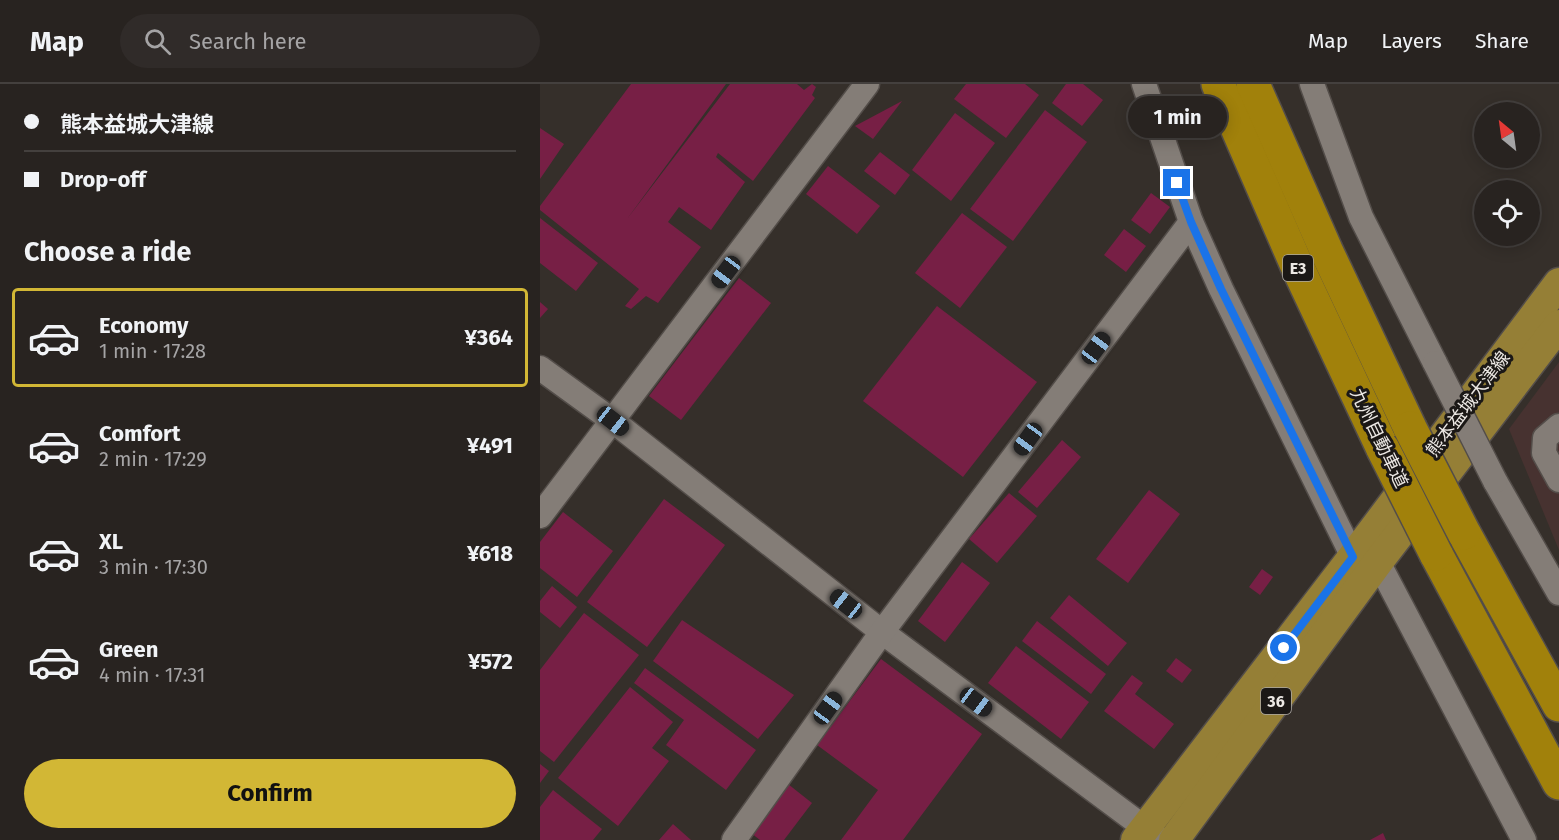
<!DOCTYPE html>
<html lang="en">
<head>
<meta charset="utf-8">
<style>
	body { margin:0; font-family:"Fira Sans","Noto Sans JP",sans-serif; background:#302b29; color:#f1f3f6; height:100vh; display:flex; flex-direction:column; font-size:22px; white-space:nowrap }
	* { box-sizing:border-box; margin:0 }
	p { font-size:20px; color:#a5a4a5 }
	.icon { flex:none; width:33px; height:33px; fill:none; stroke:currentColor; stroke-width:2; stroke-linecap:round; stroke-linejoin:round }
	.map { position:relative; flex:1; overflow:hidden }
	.side { display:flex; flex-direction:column; background:#282320; width:540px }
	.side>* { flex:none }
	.guide { display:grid; align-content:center; height:132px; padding:0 24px; background:#282320 }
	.needle { width:39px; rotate:331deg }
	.tools { position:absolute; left:934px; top:18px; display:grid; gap:12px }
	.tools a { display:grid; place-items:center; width:66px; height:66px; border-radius:50%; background:#282320; box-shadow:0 3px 15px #0003,0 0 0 2px #44403e; font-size:30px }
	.end { position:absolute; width:27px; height:27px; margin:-14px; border:8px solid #1a73e8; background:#fff; box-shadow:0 0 0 3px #fff }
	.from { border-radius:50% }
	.bubble { position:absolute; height:42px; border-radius:21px; background:#282320; box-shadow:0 3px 15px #0003,0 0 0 2px #44403e; font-size:20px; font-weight:700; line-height:42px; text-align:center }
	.car { position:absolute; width:18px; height:36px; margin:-18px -9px; border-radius:8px; box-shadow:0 0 4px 2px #0007; background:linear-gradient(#222 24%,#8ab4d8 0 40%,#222 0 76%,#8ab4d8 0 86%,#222 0) }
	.guide b { display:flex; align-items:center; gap:21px; height:57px; font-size:22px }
	.guide b+b { border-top:2px solid #44403e }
	.guide i { width:15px; height:15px; background:#f1f3f6 }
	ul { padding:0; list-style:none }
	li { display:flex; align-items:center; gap:18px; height:99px; margin:0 12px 9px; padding:0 12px; border:3px solid transparent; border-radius:6px }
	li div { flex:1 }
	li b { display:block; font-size:22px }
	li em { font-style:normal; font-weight:700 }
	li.active { border-color:#d2b735 }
	li>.icon { width:54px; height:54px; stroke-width:1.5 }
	h2 { padding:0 24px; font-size:27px; line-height:72px }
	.primary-button { display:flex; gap:12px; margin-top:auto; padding:12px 24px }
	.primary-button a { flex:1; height:69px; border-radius:36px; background:#d2b735; color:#111; font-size:24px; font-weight:700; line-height:69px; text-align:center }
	header { display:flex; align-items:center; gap:36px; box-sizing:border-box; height:84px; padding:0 30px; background:#282320; border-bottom:2px solid #44403e }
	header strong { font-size:28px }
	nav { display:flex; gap:33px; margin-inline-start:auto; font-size:21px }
	.search { width:420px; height:54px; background:#302b29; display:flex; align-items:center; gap:15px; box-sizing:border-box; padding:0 21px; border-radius:33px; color:#a5a4a5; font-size:22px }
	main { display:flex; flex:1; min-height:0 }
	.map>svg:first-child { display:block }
	.commercial { fill:#473230 }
	.building { fill:#771f45 }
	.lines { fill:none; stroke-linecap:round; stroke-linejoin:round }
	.minor-casing { stroke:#534d49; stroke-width:27 }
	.major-casing { stroke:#534d49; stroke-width:33 }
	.highway-casing { stroke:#534d49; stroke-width:36 }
	.minor { stroke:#847d77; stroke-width:24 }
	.major { stroke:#957f36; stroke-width:30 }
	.highway { stroke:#a1810b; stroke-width:33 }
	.minor-bridge-casing { stroke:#534d49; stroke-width:27; stroke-linecap:butt }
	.highway-bridge-casing { stroke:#534d49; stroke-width:36; stroke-linecap:butt }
	.minor-bridge { stroke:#847d77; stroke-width:24 }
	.highway-bridge { stroke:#a1810b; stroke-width:33 }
	.route { stroke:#1a73e8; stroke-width:8 }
	.labels { text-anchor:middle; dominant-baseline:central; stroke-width:6; stroke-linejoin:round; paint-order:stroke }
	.shield { fill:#1b1816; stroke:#adaaa6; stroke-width:1.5 }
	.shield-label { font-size:16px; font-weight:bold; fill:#ece8e4 }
	.street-label { font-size:18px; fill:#ece8e4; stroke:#1b1816 }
</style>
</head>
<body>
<header>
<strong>Map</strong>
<div class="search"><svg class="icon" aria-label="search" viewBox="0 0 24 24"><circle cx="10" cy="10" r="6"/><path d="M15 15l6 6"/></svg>Search here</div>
<nav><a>Map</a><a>Layers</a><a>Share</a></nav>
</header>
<main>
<section class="side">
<div class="guide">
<b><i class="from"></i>熊本益城大津線</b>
<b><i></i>Drop-off</b>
</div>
<h2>Choose a ride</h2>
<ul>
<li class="active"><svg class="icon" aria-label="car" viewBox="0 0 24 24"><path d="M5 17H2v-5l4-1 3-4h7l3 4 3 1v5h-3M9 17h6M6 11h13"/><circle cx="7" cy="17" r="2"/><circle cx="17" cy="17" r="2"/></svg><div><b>Economy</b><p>1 min · 17:28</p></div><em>¥364</em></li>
<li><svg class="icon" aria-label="car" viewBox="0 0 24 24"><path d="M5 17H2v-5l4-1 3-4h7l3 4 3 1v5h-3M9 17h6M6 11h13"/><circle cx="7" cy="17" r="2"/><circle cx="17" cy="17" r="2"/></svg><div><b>Comfort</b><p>2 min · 17:29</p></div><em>¥491</em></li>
<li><svg class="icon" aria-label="car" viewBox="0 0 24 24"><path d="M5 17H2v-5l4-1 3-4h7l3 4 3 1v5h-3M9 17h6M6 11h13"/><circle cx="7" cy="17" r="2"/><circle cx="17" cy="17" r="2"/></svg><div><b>XL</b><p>3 min · 17:30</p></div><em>¥618</em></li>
<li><svg class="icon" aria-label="car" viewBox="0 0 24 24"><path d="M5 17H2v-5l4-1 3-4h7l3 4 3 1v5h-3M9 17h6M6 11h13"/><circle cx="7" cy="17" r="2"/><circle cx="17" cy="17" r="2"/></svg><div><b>Green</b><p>4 min · 17:31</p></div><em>¥572</em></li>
</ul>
<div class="primary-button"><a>Confirm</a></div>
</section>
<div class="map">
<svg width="1019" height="756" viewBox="0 0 1019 756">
	<rect width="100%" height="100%" fill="#352f2a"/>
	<!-- commercial -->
	<path class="commercial" d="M1019 278V466L969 345Z"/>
	<!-- building -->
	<g class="building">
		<path d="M91 0H186L87 135 190 0H257L264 6 272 0 276 3 272 11 275 14 213 97 178 69 176 73 205 98 171 146 139 123 128 138 161 163 118 219 106 212 91 225 85 222 99 205 0 126V122Z"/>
		<path d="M426 0H485L499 11 466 54 414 15Z"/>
		<path d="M526 0H543L563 16 542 42 512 19Z"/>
		<path d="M362 17 333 55 315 42Z"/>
		<path d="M505 26 547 58 473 157 430 125Z"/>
		<path d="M415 29 455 59 411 117 372 86Z"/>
		<path d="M0 44 24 60 0 95Z"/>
		<path d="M340 68 370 91 355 111 324 87Z"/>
		<path d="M288 82 340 122 317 150 266 110Z"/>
		<path d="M611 109 630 123 610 150 591 136Z"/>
		<path d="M422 129 467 163 420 224 375 189Z"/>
		<path d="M0 134 58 179 36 207 0 179Z"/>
		<path d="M584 145 606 162 586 188 564 171Z"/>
		<path d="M199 194 231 219 141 336 109 312Z"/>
		<path d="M0 218 8 225 0 234Z"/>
		<path d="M397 222 497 298 423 393 323 317Z"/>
		<path d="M522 356 541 373 497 424 478 408Z"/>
		<path d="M609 406 640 430 588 499 556 475Z"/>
		<path d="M469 409 497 432 457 479 429 455Z"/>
		<path d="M124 415 185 461 107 563 47 518Z"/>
		<path d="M23 428 73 467 37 513 0 484V458Z"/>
		<path d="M422 478 450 499 405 558 378 537Z"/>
		<path d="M722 485 733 493 720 511 709 503Z"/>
		<path d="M12 502 37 523 20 544 0 528V517Z"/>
		<path d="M529 511 587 559 568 582 510 534Z"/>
		<path d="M44 529 99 571 14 678 0 667V586Z"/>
		<path d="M142 536 254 611 218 655 113 577Z"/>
		<path d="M497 537 566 590 551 610 482 557Z"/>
		<path d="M476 562 549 618 521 655 448 599Z"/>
		<path d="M636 574 652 586 642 599 626 587Z"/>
		<path d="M341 575 442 650 363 756H301L338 706 277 661Z"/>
		<path d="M105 584 216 666 186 706 126 661 144 636 94 599Z"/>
		<path d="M592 591 603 599 595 610 634 640 614 665 564 627Z"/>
		<path d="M90 603 133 638 112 664 129 677 78 742 18 694Z"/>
		<path d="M0 680 9 687 0 699Z"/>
		<path d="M248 700 272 719 244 756H220L211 749Z"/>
		<path d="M13 706 62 745 53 756H0V723Z"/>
		<path d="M133 740 151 756H119Z"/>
		<path d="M843 749 846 756H830Z"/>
	</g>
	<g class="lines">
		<defs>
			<g id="minor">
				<path d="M604 0 651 138 681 205 813 473"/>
				<path d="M772 0 821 133 895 279"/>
				<path d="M0 284 73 337 342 548 621 756"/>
				<path d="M1019 342 1005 354 1004 369 1019 396"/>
				<path d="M955 397 1019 509"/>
				<path d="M0 432 327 0"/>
				<path d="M838 478 984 756"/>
				<path d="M194 756 342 548 651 138"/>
			</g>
			<g id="major">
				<path d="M596 756 813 473 1019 199"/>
				<path d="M634 756 838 478 1019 241"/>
			</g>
			<g id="highway">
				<path d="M678 0 757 182 843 365"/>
				<path d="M713 0 786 166 870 344"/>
				<path d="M924 449 1019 621"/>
				<path d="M896 470 1019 699"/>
			</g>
		</defs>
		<!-- minor casing -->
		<use href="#minor" class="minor-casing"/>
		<!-- major casing -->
		<use href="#major" class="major-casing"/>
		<!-- highway casing -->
		<use href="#highway" class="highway-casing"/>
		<!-- minor -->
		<use href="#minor" class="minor"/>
		<!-- major -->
		<use href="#major" class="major"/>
		<!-- highway -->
		<use href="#highway" class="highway"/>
		<defs>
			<path id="minor-bridge" d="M895 279 955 397"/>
			<g id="highway-bridge">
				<path d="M870 344 924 449"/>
				<path d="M843 365 896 470"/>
			</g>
		</defs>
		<!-- minor-bridge casing -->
		<use href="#minor-bridge" class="minor-bridge-casing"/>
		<!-- highway-bridge casing -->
		<use href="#highway-bridge" class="highway-bridge-casing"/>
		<!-- minor-bridge -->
		<use href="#minor-bridge" class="minor-bridge"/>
		<!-- highway-bridge -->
		<use href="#highway-bridge" class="highway-bridge"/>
	</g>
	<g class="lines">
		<!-- route -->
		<path class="route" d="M637 99 651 138 681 205 813 473 744 564"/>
	</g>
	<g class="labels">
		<!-- shield labels -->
		<g class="shield">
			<rect x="743" y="171" width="30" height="26" rx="4.5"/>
			<rect x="721" y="604" width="30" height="26" rx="4.5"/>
		</g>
		<g class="shield-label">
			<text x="758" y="184">E3</text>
			<text x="736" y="617">36</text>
		</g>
		<!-- street labels -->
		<g class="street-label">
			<text transform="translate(928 320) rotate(-53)">熊本益城大津線</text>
			<text transform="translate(839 354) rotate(64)">九州自動車道</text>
		</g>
	</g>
</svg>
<div class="tools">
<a><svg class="needle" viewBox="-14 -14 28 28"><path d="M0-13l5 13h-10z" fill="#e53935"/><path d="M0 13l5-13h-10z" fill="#a5a4a5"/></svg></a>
<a><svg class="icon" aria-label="locate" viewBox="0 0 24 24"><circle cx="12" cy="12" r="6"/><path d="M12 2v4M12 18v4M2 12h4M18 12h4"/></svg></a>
</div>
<i class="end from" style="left:744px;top:564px"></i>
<i class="end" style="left:637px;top:99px"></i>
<div class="bubble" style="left:588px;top:12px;width:99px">1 min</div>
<i class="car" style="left:186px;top:188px;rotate:217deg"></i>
<i class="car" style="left:556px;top:264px;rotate:37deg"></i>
<i class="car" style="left:73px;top:337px;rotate:128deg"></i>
<i class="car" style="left:488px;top:355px;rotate:216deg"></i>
<i class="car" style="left:306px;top:520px;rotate:308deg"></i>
<i class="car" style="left:436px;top:618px;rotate:127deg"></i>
<i class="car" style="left:288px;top:624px;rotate:36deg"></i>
</div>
</main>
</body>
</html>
